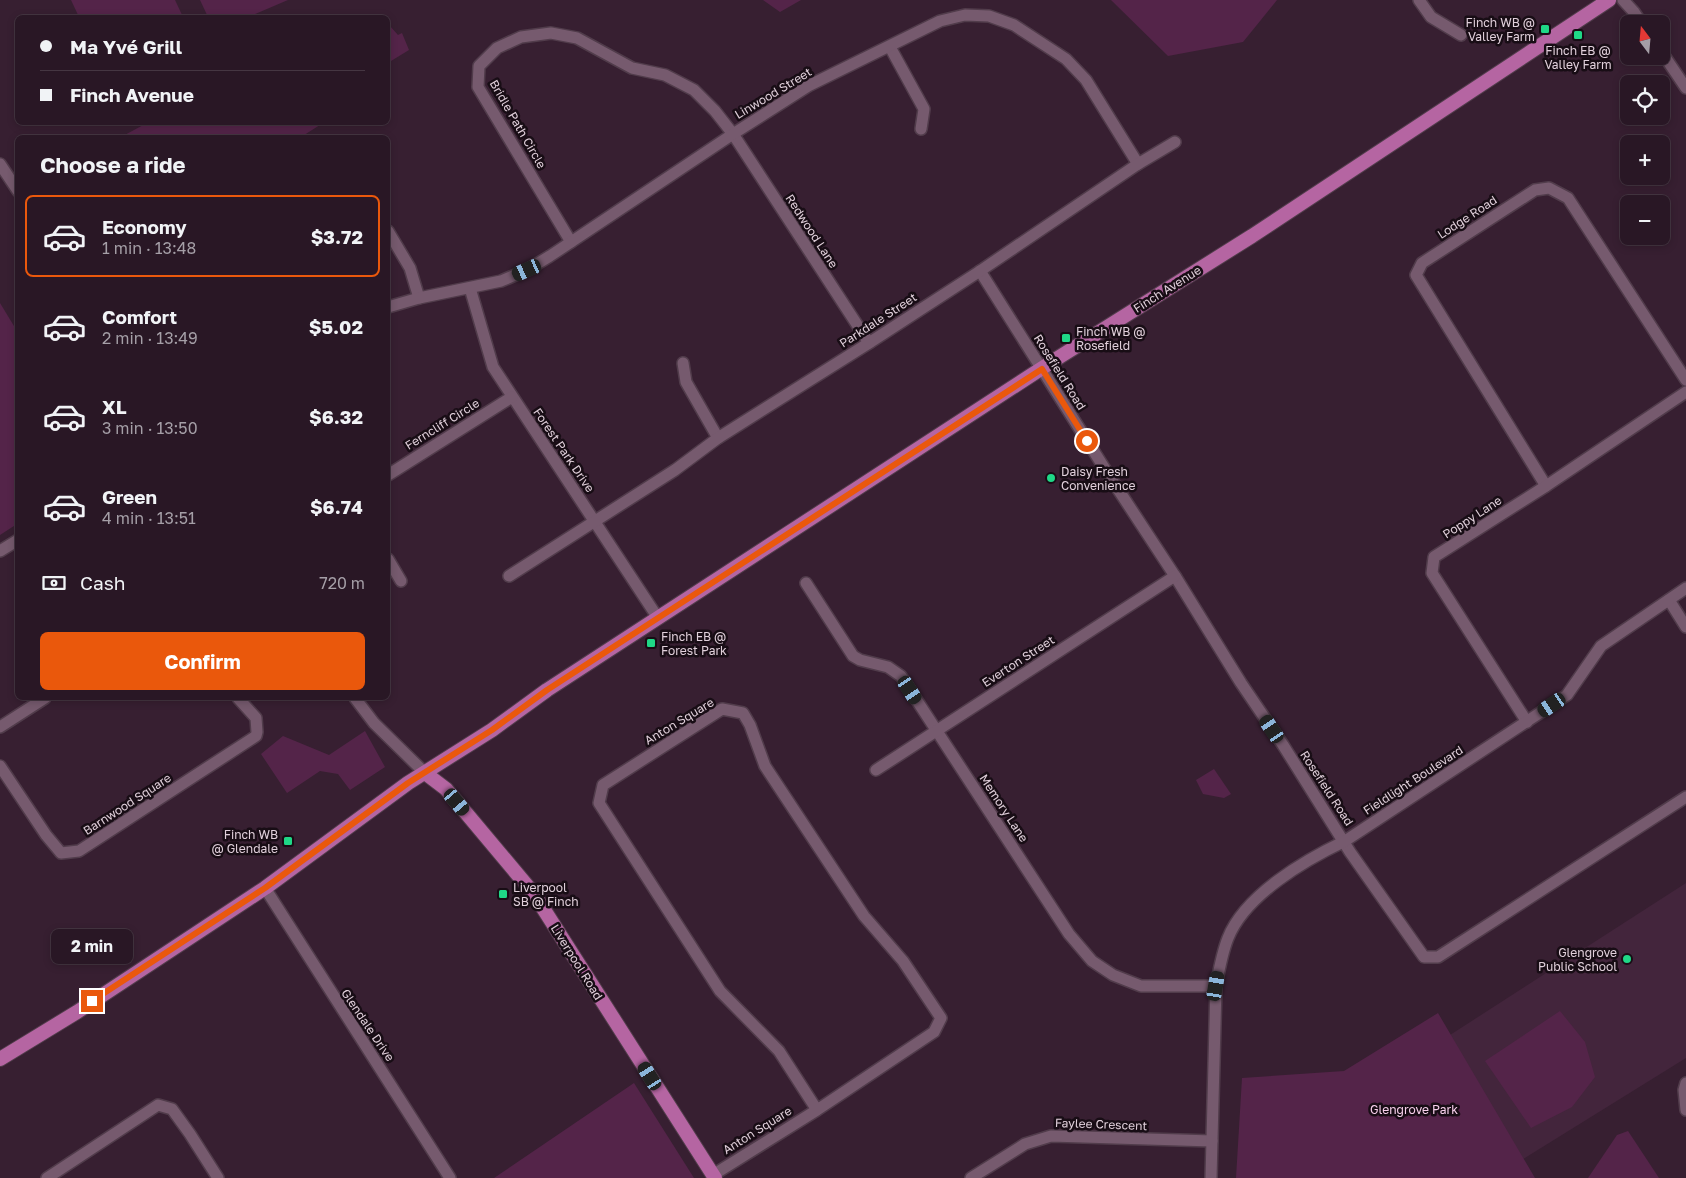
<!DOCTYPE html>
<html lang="en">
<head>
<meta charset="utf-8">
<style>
	body { margin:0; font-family:"Golos Text",sans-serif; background:#31202d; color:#f1f3f6; height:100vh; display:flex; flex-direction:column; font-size:19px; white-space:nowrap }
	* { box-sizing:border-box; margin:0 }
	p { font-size:16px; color:#a59fa7 }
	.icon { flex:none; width:28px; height:28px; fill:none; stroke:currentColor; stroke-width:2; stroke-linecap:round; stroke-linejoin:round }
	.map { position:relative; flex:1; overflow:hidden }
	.sheet { position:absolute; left:15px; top:135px; width:375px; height:565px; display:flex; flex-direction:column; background:#291725; border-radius:8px; box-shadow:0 2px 8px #0003,0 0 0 1px #453642 }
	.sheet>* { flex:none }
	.guide { position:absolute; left:15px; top:15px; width:375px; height:110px; border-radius:8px; box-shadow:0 2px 8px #0003,0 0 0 1px #453642; display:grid; align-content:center; height:110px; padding:0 25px; background:#291725 }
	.needle { width:32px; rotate:344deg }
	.buttons { position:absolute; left:1620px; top:15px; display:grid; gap:10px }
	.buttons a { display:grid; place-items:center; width:50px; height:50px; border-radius:8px; background:#291725; box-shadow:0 2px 8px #0003,0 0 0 1px #453642; font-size:25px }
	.end { position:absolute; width:22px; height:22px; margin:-11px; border:6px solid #ea580c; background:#fff; box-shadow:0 0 0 2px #fff }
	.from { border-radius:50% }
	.bubble { position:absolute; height:35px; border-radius:8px; background:#291725; box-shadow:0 2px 8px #0003,0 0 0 1px #453642; font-size:16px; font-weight:700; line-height:35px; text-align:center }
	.car { position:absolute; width:15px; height:30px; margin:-15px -8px; border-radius:6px; box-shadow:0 0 4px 1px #0007; background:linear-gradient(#222 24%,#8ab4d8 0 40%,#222 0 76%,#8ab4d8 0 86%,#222 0) }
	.guide b { display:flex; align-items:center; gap:18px; height:48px; font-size:19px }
	.guide b+b { border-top:1px solid #453642 }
	.guide i { width:12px; height:12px; background:#f1f3f6 }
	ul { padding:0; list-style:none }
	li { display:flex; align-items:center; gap:15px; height:82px; margin:0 10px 8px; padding:0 15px; border:2px solid transparent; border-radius:8px }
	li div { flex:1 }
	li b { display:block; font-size:19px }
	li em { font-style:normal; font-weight:700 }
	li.selected { border-color:#ea580c }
	li>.icon { width:45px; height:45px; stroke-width:1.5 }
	h2 { padding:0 25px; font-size:22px; line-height:60px }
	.pay { display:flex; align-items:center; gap:12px; height:55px; padding:0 25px; font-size:19px }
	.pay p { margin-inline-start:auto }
	.cta { display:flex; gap:10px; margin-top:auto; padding:10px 25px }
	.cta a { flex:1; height:58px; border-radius:8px; background:#ea580c; color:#fff; font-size:20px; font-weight:700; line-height:58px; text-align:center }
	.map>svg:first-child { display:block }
	.built { fill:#43253c }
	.green { fill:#542449 }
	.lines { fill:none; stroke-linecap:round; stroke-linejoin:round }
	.minor-casing { stroke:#513c4b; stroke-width:14 }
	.major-casing { stroke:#513c4b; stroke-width:16 }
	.minor { stroke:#765a6e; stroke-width:11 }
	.major { stroke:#b565a2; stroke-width:14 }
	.route { stroke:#ea580c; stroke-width:6 }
	.poi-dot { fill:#1fd887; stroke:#180d15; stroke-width:2 }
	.labels { text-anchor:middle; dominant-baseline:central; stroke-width:5; stroke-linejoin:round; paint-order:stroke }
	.poi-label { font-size:12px; fill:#e1d0db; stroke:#180d15; text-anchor:start }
	.street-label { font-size:12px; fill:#e1d0db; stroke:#180d15 }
	.park-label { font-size:12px; fill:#f8d0ec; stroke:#180d15 }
</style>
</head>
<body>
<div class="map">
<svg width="1686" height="1178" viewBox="0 0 1686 1178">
	<rect width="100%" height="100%" fill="#371f31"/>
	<!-- built -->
	<path class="built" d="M1686 883V1058L1523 1159 1450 1035Z"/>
	<!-- green -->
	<g class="green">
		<path d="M71 0H175L183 17H79Z"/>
		<path d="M200 0H288L248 17H208Z"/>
		<path d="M763 0H801L780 12Z"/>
		<path d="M1111 0H1277L1243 42 1168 56Z"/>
		<path d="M390 26 398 35 402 33 409 50 391 61 388 55V28Z"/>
		<path d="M147 123V122L323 123 301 137H121Z"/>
		<path d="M0 303 17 331V524L0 535Z"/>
		<path d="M365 731 385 767 350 790 338 774 320 771 287 793 261 754 283 736 329 755Z"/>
		<path d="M1214 769 1231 794 1224 798 1203 794 1196 780Z"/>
		<path d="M1560 1011 1585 1042 1595 1077 1572 1107 1531 1128 1485 1061Z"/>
		<path d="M1438 1013 1535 1178H1236L1242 1078 1344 1071Z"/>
		<path d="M634 1083 694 1178H494Z"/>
		<path d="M1628 1131 1659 1178H1588L1617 1135Z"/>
	</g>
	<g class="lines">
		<defs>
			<g id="minor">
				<path d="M1419 0 1431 17 1461 35"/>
				<path d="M1623 0 1634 12 1642 24"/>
				<path d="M890 47 924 109 921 129"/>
				<path d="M1661 51 1686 88"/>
				<path d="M0 164 18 191"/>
				<path d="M388 231 410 268 419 298"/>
				<path d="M571 242 478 87 479 66 497 48 521 37 551 33 577 38 632 68 665 75 694 90 715 111 733 134 869 343"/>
				<path d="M980 271 1110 477 1175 576 1241 683 1283 745 1350 852 1424 957H1438L1686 797"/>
				<path d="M470 288 493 367 658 618"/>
				<path d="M388 307 419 298 501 281 527 270 550 256 733 134 808 86 940 21 965 15 989 16 1014 25 1066 59 1086 80 1138 164"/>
				<path d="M683 363 686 382 718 438"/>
				<path d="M388 475 512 397"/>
				<path d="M1546 486 1416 275 1422 263 1535 190 1549 188 1568 198 1686 380"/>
				<path d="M0 551 18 540"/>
				<path d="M388 559 401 581"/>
				<path d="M509 576 675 470 718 438 869 343 980 271 1138 164 1175 142"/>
				<path d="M806 583 853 656 860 660 888 667 901 676 1069 934 1092 961 1113 975 1141 986H1216"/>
				<path d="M1669 600 1686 627"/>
				<path d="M355 698 374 723 425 773"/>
				<path d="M1527 722 1432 573 1434 557 1546 486 1686 392"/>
				<path d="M0 727 45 698"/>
				<path d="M0 766 46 835 61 853 79 851 256 736 257 732 256 718 238 698"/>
				<path d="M876 770 1175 576"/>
				<path d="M265 888 450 1178"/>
				<path d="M1686 1083 1684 1090 1686 1110"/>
				<path d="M713 1175 817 1110 934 1032 941 1018 903 961 864 916 765 766 750 725 743 713 722 709 603 785 599 803 720 991 779 1051 817 1110"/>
				<path d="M47 1178 158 1105 172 1109 190 1134 218 1178"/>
				<path d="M971 1178 1025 1144 1051 1136 1212 1141"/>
				<path d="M1211 1178 1216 986C1219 970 1222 953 1228 938 1245 895 1305 860 1345 841L1567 695 1601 646 1686 588"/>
			</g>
			<g id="major">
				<path d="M425 773 446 789 534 894 715 1178"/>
				<path d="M0 1059 77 1012 265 888 408 783 492 730 547 690 1053 361 1252 236 1609 0"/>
			</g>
		</defs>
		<!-- minor casing -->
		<use href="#minor" class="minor-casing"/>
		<!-- major casing -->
		<use href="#major" class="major-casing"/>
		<!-- minor -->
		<use href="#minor" class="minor"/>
		<!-- major -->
		<use href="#major" class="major"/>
	</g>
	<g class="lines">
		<!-- route -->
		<path class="route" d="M92 1001 265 888 408 783 492 730 547 690 1042 369 1087 441"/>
	</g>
	<!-- markers -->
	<g class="poi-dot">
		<rect x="1540" y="24" width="10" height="10" rx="2.5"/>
		<rect x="1573" y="30" width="10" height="10" rx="2.5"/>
		<rect x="1061" y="333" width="10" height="10" rx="2.5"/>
		<circle cx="1051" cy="478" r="5"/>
		<rect x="646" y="638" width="10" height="10" rx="2.5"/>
		<rect x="283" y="836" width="10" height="10" rx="2.5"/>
		<rect x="498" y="889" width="10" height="10" rx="2.5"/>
		<circle cx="1627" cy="959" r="5"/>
	</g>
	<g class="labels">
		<!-- poi labels -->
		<g class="poi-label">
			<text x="1535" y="22" text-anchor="end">Finch WB @<tspan x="1535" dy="14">Valley Farm</tspan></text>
			<text x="1578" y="50" text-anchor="middle">Finch EB @<tspan x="1578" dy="14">Valley Farm</tspan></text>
			<text x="1076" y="331">Finch WB @<tspan x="1076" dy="14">Rosefield</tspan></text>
			<text x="1061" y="471">Daisy Fresh<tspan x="1061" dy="14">Convenience</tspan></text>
			<text x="661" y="636">Finch EB @<tspan x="661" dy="14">Forest Park</tspan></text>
			<text x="278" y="834" text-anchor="end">Finch WB<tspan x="278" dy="14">@ Glendale</tspan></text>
			<text x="513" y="887">Liverpool<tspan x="513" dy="14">SB @ Finch</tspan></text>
			<text x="1617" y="952" text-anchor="end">Glengrove<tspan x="1617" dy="14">Public School</tspan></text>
		</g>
		<!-- street labels -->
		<g class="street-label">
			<text transform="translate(773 93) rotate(-31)">Linwood Street</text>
			<text transform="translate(518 124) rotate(60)">Bridle Path Circle</text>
			<text transform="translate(1467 217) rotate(-33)">Lodge Road</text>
			<text transform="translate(812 231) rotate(57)">Redwood Lane</text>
			<text transform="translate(1167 289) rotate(-32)">Finch Avenue</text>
			<text transform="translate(878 320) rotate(-33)">Parkdale Street</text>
			<text transform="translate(1060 372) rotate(58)">Rosefield Road</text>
			<text transform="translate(442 424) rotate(-32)">Ferncliff Circle</text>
			<text transform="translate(564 450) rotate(56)">Forest Park Drive</text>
			<text transform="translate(1472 517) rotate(-33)">Poppy Lane</text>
			<text transform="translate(1018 661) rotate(-33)">Everton Street</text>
			<text transform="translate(679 721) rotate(-31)">Anton Square</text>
			<text transform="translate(1413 780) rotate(-33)">Fieldlight Boulevard</text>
			<text transform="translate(1327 788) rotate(57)">Rosefield Road</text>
			<text transform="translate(127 804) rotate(-33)">Barnwood Square</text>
			<text transform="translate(1004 808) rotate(57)">Memory Lane</text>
			<text transform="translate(577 962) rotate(58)">Liverpool Road</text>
			<text transform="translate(368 1025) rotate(56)">Glendale Drive</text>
			<text transform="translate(1101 1124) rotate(2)">Faylee Crescent</text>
			<text transform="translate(757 1130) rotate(-32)">Anton Square</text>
		</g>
		<!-- park labels -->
		<g class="park-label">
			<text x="1414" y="1109">Glengrove Park</text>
		</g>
	</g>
</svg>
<div class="buttons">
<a><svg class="needle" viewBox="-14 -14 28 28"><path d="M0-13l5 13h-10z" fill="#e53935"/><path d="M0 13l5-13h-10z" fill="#a59fa7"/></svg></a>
<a><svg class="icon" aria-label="locate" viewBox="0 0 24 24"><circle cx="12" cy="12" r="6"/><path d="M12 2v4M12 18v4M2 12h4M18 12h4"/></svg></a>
<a>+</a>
<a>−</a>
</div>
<i class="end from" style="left:1087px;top:441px"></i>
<i class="end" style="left:92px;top:1001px"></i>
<div class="bubble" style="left:51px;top:929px;width:82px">2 min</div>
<i class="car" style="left:527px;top:270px;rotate:246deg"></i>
<i class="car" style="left:910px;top:690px;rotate:147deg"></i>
<i class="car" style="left:1552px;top:705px;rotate:236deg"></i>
<i class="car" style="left:1272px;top:729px;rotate:326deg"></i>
<i class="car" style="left:457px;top:802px;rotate:140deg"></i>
<i class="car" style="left:1216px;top:986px;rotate:10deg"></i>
<i class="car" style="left:650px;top:1076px;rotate:328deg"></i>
<div class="guide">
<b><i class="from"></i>Ma Yvé Grill</b>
<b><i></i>Finch Avenue</b>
</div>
<section class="sheet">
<h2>Choose a ride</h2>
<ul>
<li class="selected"><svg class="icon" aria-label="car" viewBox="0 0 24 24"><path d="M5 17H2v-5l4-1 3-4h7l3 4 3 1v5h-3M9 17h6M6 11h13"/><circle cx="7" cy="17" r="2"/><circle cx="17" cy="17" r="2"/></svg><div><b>Economy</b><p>1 min · 13:48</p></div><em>$3.72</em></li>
<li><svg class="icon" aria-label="car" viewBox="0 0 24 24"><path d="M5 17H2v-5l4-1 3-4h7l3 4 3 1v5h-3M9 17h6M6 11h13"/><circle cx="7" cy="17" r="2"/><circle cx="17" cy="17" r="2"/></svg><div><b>Comfort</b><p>2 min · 13:49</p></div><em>$5.02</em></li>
<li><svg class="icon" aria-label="car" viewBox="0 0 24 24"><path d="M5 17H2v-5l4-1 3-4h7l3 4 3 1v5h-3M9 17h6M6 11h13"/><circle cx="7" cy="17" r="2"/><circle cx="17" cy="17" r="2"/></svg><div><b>XL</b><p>3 min · 13:50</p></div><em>$6.32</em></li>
<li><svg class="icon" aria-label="car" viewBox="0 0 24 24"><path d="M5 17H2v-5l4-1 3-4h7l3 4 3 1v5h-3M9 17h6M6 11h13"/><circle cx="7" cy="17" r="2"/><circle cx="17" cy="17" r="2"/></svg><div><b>Green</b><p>4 min · 13:51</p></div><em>$6.74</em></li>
</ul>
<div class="pay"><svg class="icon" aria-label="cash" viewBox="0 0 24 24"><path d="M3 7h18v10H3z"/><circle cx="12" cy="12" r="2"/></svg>Cash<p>720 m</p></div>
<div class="cta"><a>Confirm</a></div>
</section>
</div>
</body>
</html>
